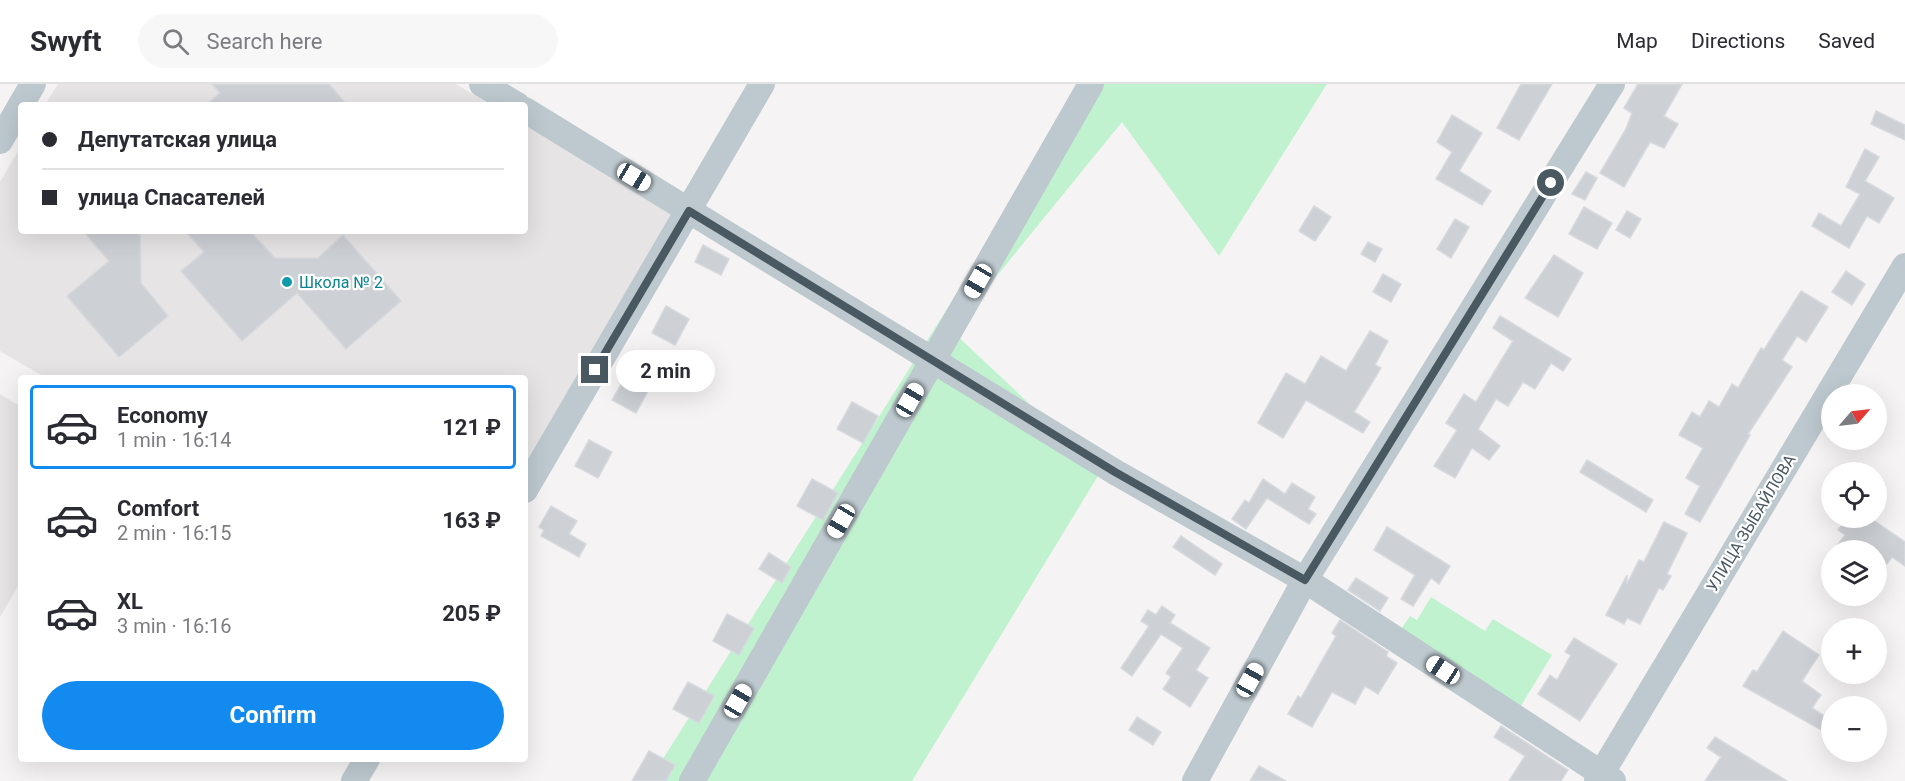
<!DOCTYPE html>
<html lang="en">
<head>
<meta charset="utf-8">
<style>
	body { margin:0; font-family:Roboto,sans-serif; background:#f7f7f7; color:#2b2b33; height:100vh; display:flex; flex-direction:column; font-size:22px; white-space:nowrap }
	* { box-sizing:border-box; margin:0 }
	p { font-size:20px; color:#7c7c81 }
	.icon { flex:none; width:33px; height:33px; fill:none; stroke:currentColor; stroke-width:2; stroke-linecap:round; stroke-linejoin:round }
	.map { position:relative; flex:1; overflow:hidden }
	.side { position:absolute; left:18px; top:291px; width:510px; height:387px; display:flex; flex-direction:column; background:#fff; border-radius:6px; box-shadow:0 6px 24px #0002 }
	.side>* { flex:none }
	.guide { position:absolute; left:18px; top:18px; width:510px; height:132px; border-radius:6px; box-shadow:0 6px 24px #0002; display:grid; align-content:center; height:132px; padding:0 24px; background:#fff }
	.needle { width:39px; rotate:62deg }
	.buttons { position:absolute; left:1821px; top:300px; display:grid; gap:12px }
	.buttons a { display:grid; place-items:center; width:66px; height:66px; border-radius:50%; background:#fff; box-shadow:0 6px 24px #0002; font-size:30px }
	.end { position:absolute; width:27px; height:27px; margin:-14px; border:8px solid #495861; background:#fff; box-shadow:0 0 0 3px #fff }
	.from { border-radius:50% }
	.bubble { position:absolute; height:42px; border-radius:21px; background:#fff; box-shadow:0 6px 24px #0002; font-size:20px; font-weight:700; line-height:42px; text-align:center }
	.car { position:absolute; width:18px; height:36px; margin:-18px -9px; border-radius:8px; box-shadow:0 0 4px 2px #0007; background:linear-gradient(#fff 24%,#345 0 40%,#fff 0 76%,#345 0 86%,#fff 0) }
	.guide b { display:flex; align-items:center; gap:21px; height:57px; font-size:22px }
	.guide b+b { border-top:2px solid #e1e1e2 }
	.guide i { width:15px; height:15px; background:#2b2b33 }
	ul { padding:10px 0 0; list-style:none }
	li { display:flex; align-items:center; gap:18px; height:84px; margin:0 12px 9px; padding:0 12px; border:3px solid transparent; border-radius:6px }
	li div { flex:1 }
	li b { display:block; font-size:22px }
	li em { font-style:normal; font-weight:700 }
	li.active { border-color:#128aef }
	li>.icon { width:54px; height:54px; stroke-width:1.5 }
	.action { display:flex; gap:12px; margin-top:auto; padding:12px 24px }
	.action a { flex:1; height:69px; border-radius:36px; background:#128aef; color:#fff; font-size:24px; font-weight:700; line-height:69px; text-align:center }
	header { display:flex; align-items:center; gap:36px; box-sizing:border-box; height:84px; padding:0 30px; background:#fff; border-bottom:2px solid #e1e1e2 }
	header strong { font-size:28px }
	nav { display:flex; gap:33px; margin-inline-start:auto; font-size:21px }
	.search { width:420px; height:54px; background:#f7f7f7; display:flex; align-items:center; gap:15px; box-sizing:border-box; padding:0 21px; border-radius:33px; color:#7c7c81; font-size:22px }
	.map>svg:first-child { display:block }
	.education { fill:#e6e4e5 }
	.green { fill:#c1f2cf }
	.building { fill:#cdd0d5; stroke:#d6d9de; stroke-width:1.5 }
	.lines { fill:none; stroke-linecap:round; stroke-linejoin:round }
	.minor { stroke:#bdc9cf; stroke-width:26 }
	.route { stroke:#495861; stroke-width:8 }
	.culture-dot { fill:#0f9aa8; stroke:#fff; stroke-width:2 }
	.labels { text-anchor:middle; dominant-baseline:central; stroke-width:4.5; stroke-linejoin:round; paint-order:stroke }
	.culture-label { font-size:16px; fill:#0d838f; stroke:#fff; text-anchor:start }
	.street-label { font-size:16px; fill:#495861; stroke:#fff }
</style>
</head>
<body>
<header>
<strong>Swyft</strong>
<div class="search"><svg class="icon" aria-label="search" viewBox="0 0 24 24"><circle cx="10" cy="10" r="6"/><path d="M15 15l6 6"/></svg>Search here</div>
<nav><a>Map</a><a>Directions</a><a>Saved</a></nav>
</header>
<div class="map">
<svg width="1905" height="697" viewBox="0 0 1905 697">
	<rect width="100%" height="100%" fill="#f5f3f3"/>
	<!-- education -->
	<g class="education">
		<path d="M58 0H456L491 21H45Z"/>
		<path d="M525 41 677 131 525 390V294H46L0 267V98L21 62V147H525Z"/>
		<path d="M0 310 21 323V497L0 533Z"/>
	</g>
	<!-- green -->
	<g class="green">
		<path d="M1089 0H1327L1219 172 1122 38 952 247 1101 387 912 697H649Z"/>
		<path d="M1431 513 1485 547 1493 535 1552 571 1519 625 1400 547 1410 532 1417 536Z"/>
	</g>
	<!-- building -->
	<g class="building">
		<path d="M212 0H329L347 21H206L220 9Z"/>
		<path d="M1521 0H1552L1519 56 1497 44Z"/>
		<path d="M1638 0H1682L1664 32 1678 40 1664 64 1650 58 1624 103 1600 89 1626 45 1632 29 1624 24Z"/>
		<path d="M1876 27 1905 41V56L1871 40Z"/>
		<path d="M1452 31 1482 49 1459 87 1491 107 1482 121 1436 95 1452 68 1437 58Z"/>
		<path d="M1865 65 1879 73 1865 97 1894 114 1879 139 1867 132 1849 164 1812 142 1819 129 1841 142 1860 110 1846 103Z"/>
		<path d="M1586 88 1597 94 1585 116 1572 110Z"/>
		<path d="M1314 122 1331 133 1315 157 1299 147Z"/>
		<path d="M1584 123 1612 139 1597 165 1569 150Z"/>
		<path d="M1627 127 1641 135 1630 154 1616 146Z"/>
		<path d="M1455 135 1469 143 1451 174 1437 165Z"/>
		<path d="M83 147H140L141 199 168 232 119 273 67 212 109 177Z"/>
		<path d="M185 147H250L275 174H318L343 151 401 217 346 265 297 209 242 257 181 187 204 168Z"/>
		<path d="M1368 158 1382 165 1375 178 1361 170Z"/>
		<path d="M703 161 729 175 721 191 695 178Z"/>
		<path d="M1554 171 1583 189 1558 233 1525 214Z"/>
		<path d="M1846 187 1865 200 1852 221 1832 208Z"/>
		<path d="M1383 190 1401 200 1391 218 1373 208Z"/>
		<path d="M1801 207 1828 223 1806 258 1797 252 1782 276 1792 283 1748 350 1750 351 1700 438 1685 430 1700 402 1686 394 1703 364 1679 351 1692 328 1700 333 1709 317 1719 323 1732 300 1738 304 1761 264 1764 266Z"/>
		<path d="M666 222 689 235 675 261 652 249Z"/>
		<path d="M1500 232 1571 275 1563 287 1551 279 1535 305 1523 298 1508 322 1496 315 1478 345 1500 362 1489 376 1472 364 1455 394 1434 382 1457 346 1446 339 1464 310 1476 318 1513 257 1493 244Z"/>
		<path d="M1370 247 1388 257 1375 281 1381 284 1354 328 1370 338 1363 349 1306 316 1283 354 1258 339 1286 289 1305 300 1321 272 1346 287Z"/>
		<path d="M627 290 650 303 636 329 612 316Z"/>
		<path d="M852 318 878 332 863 359 837 345Z"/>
		<path d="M589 356 612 368 598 394 575 382Z"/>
		<path d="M1587 376 1653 416 1646 428 1580 388Z"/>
		<path d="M812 395 838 409 823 436 797 422Z"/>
		<path d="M1263 395 1285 410 1292 399 1315 413 1308 425 1316 430 1309 440 1267 414 1246 445 1232 435 1245 416 1249 419Z"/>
		<path d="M551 422 577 437 569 450 586 460 579 473 541 452 544 446 539 443Z"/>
		<path d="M1847 434H1870L1905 458V482L1892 473 1887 480 1876 473V466H1834L1845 451 1838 446Z"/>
		<path d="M1664 438 1687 449 1667 490 1671 492 1663 506 1659 504 1640 540 1627 534 1624 540 1606 531 1627 491V500L1639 476 1644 478Z"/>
		<path d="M1387 443 1450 482 1439 500 1431 494 1413 522 1401 515 1415 491 1374 466Z"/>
		<path d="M1181 452 1222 480 1215 491 1173 463Z"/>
		<path d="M769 469 791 483 782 499 759 485Z"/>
		<path d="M1356 494 1388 514 1380 527 1348 506Z"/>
		<path d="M1162 522 1175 531 1170 539 1210 564 1196 586 1208 594 1190 623 1163 605 1171 593 1166 589 1183 564 1161 550 1132 592 1121 584 1149 542 1141 537 1148 526 1156 531Z"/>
		<path d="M727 530 754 544 739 571 713 557Z"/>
		<path d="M1340 536 1388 568 1386 572 1397 579 1378 610 1365 602 1355 620 1332 608 1312 643 1288 630 1298 612 1301 614 1336 552 1332 549Z"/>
		<path d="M1783 547 1819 571 1802 597 1821 611 1812 624 1832 637V652L1743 602 1753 586 1757 588Z"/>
		<path d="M1574 554 1617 580 1580 637 1538 610 1550 591 1557 596 1571 571 1565 568Z"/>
		<path d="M688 598 714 612 699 639 673 625Z"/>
		<path d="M1137 633 1161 648 1153 661 1129 646Z"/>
		<path d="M1501 642 1568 686 1561 697H1509L1525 672 1494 653Z"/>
		<path d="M1715 653 1787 697H1705L1721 673 1707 664Z"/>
		<path d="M649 667 675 681 666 697H632Z"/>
		<path d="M1259 682 1286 697H1250Z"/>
	</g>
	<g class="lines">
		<!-- minor -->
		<g class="minor">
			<path d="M482 0 517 21"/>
			<path d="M525 26 1115 388 1305 496 1613 697"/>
			<path d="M0 57 33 0"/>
			<path d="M525 406 762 0"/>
			<path d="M354 697 367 675"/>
			<path d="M692 697 1091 0"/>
			<path d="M1195 697 1305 496 1612 0"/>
			<path d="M1597 697 1905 182"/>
		</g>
	</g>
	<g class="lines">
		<!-- route -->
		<path class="route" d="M595 286 689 127 1115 388 1305 496 1551 99"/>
	</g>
	<!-- markers -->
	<circle class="culture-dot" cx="287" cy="198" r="6"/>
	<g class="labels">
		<!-- culture labels -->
		<g class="culture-label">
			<text x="299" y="198">Школа № 2</text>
		</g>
		<!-- street labels -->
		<g class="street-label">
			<text transform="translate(1751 439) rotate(-59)">УЛИЦА ЗЫБАЙЛОВА</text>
		</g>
	</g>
</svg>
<div class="buttons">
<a><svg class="needle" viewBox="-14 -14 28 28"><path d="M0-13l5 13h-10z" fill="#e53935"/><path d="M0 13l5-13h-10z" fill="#7c7c81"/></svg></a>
<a><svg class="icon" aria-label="locate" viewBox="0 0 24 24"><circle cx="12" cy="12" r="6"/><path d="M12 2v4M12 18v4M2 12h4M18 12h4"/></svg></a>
<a><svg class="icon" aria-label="layers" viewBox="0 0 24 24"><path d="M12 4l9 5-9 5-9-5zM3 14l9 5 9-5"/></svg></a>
<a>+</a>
<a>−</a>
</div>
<i class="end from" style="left:1551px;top:99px"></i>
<i class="end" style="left:595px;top:286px"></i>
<div class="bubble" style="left:616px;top:266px;width:99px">2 min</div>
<i class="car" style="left:634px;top:93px;rotate:121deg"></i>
<i class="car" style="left:978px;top:197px;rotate:210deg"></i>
<i class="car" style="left:910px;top:316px;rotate:30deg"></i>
<i class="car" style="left:841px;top:437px;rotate:210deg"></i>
<i class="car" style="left:1443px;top:586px;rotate:303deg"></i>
<i class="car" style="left:1250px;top:596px;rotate:29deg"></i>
<i class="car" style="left:738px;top:617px;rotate:30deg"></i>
<div class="guide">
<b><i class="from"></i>Депутатская улица</b>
<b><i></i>улица Спасателей</b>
</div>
<section class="side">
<ul>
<li class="active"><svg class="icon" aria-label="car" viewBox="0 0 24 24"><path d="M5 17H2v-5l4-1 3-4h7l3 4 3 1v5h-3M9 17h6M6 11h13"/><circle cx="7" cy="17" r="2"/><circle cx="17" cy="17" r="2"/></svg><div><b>Economy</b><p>1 min · 16:14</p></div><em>121 ₽</em></li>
<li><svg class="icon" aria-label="car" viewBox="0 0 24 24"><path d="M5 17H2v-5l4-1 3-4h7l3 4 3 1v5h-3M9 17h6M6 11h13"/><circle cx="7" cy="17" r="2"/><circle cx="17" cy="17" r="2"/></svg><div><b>Comfort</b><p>2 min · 16:15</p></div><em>163 ₽</em></li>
<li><svg class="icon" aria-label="car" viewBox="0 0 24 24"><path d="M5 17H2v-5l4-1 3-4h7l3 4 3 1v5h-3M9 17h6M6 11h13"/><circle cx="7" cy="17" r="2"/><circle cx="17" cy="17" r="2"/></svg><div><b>XL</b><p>3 min · 16:16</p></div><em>205 ₽</em></li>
</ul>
<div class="action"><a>Confirm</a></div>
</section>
</div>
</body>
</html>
